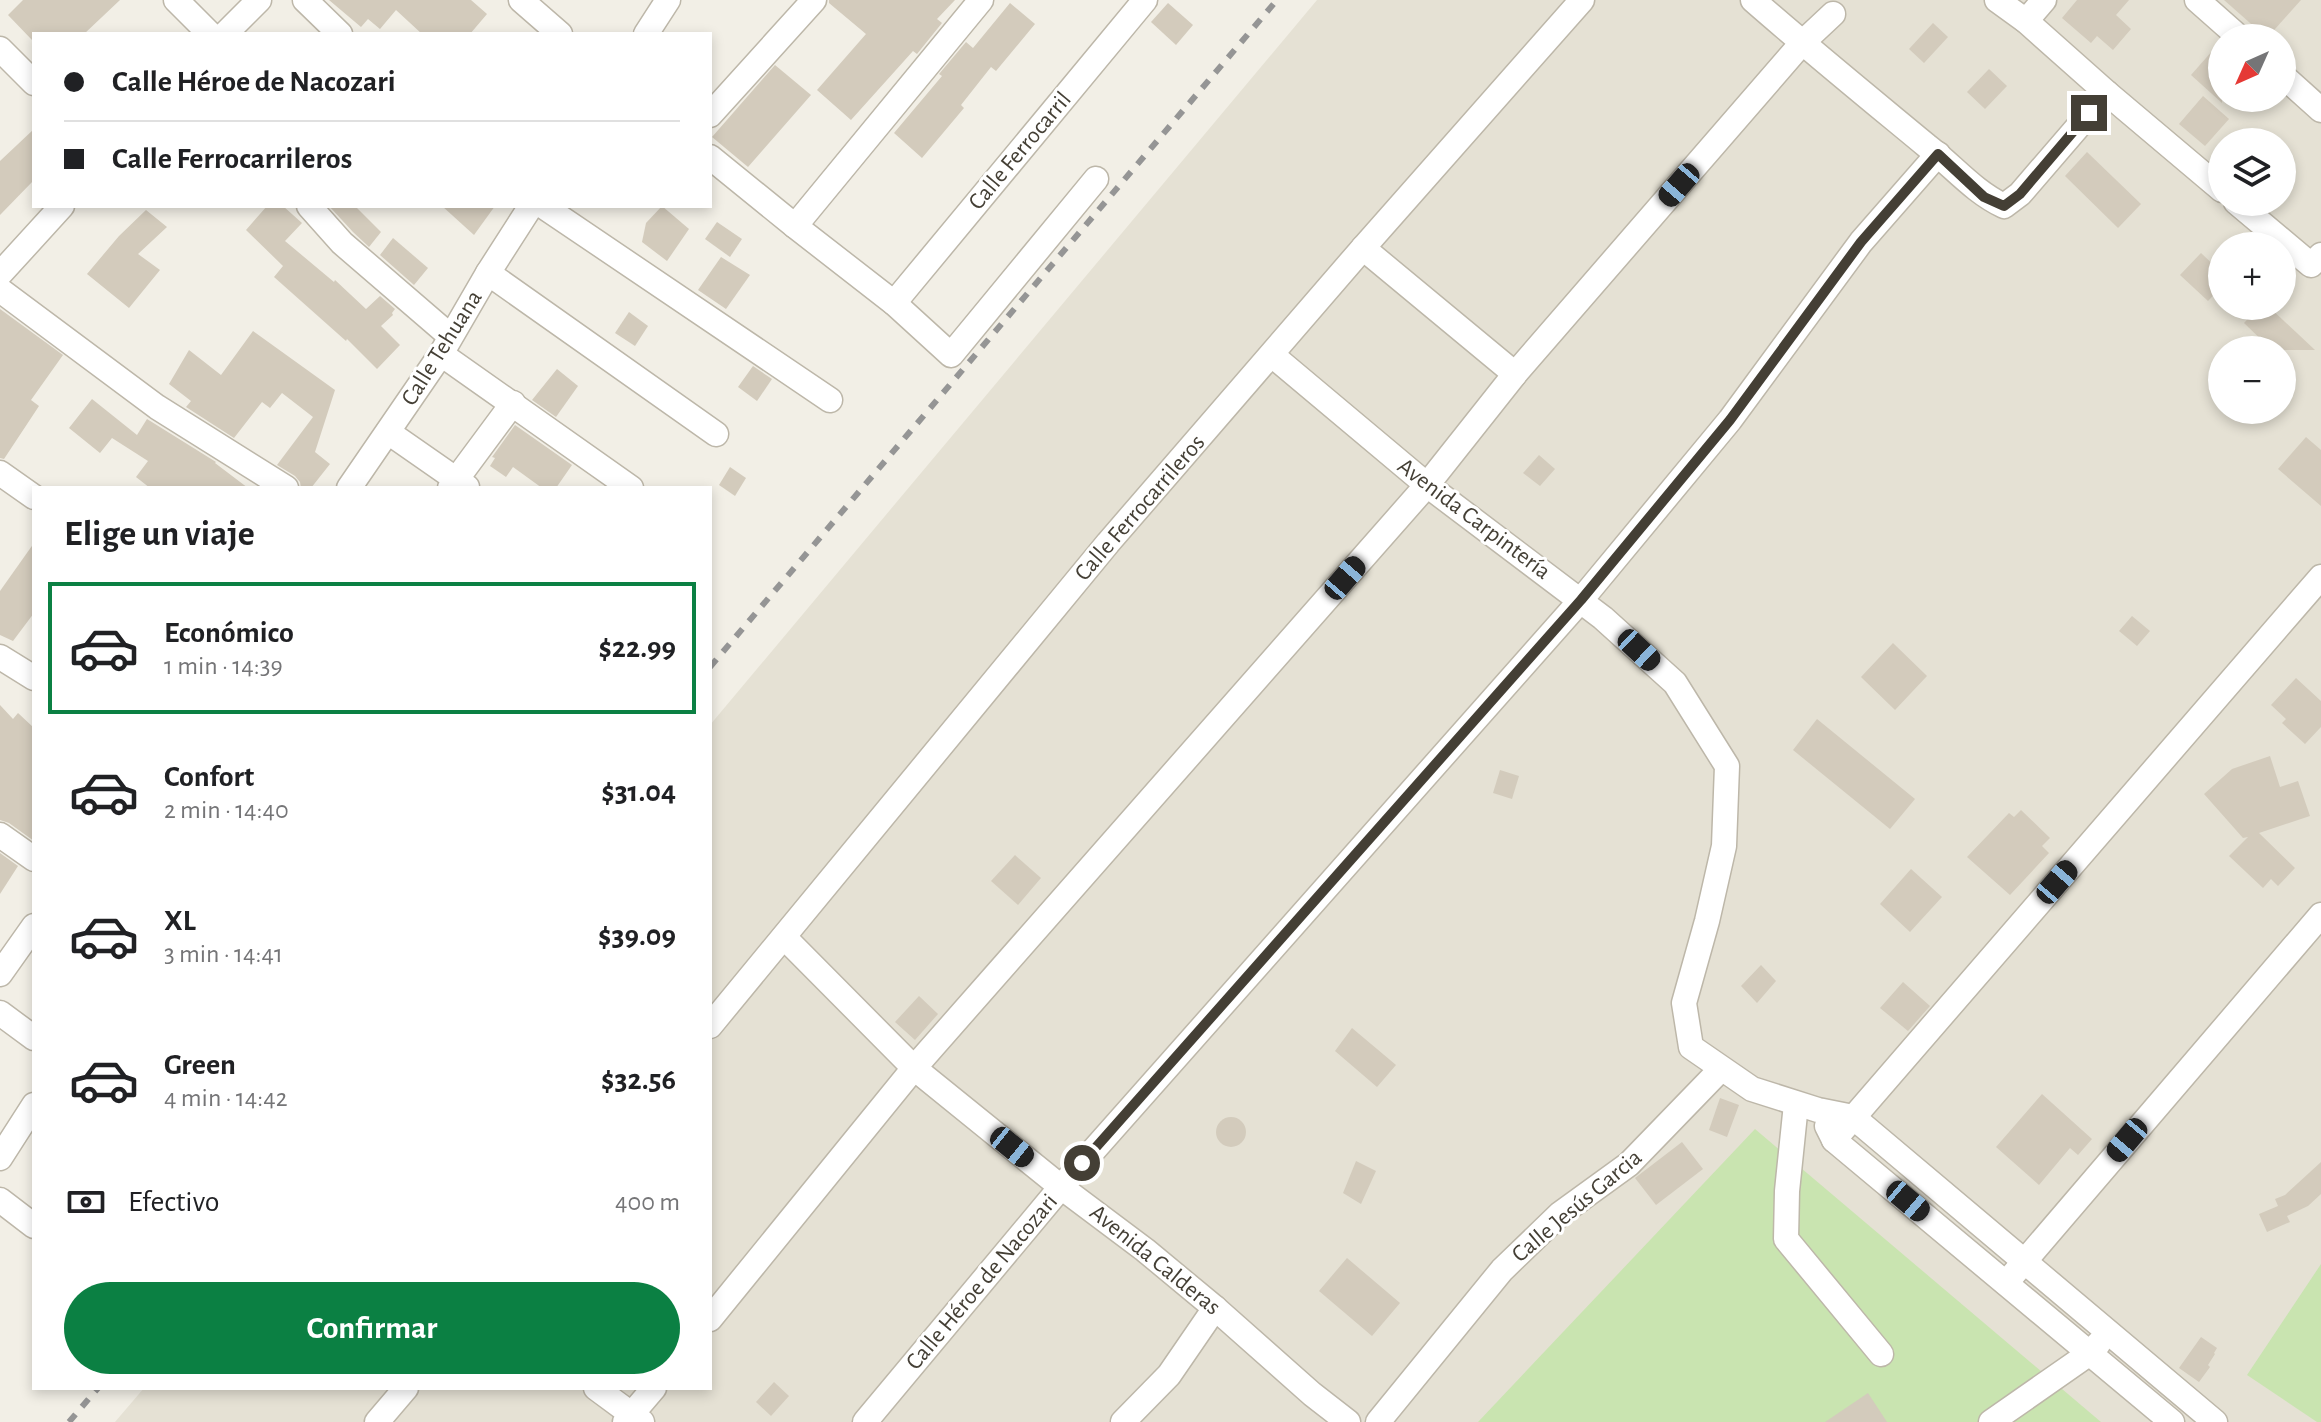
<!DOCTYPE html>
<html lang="es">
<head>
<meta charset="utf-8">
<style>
	body { margin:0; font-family:"Alegreya Sans",sans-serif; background:#f2f2f2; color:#202124; height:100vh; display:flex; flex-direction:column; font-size:30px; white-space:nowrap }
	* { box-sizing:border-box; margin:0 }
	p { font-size:26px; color:#757577 }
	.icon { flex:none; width:44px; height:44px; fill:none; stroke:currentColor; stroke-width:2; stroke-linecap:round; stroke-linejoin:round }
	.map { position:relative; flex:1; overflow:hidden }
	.side { position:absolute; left:32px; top:486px; width:680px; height:904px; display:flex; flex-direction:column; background:#fff; border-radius:0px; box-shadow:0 4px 12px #0003 }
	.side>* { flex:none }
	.guide { position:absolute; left:32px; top:32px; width:680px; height:176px; border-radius:0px; box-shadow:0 4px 12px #0003; display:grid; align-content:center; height:176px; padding:0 32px; background:#fff }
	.needle { width:52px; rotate:225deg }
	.tools { position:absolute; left:2208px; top:24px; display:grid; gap:16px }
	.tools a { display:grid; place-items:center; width:88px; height:88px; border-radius:50%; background:#fff; box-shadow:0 4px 12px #0003; font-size:40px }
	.end { position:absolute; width:36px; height:36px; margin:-18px; border:10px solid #443f35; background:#fff; box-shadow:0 0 0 4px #fff }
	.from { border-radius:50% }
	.car { position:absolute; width:24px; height:48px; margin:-24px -12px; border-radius:10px; box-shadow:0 0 6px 2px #0007; background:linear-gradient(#222 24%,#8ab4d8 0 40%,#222 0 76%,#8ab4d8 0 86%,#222 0) }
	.guide b { display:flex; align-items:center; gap:28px; height:76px; font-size:30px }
	.guide b+b { border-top:2px solid #e0e0e0 }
	.guide i { width:20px; height:20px; background:#202124 }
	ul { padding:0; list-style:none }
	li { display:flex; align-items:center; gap:24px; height:132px; margin:0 16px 12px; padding:0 16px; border:4px solid transparent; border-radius:0px }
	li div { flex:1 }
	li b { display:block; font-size:30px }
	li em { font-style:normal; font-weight:700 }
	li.on { border-color:#0b8043 }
	li>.icon { width:72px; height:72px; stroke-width:1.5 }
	h2 { padding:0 32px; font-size:36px; line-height:96px }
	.pay { display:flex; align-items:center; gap:20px; height:88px; padding:0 32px; font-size:30px }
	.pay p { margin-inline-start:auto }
	.cta { display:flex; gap:16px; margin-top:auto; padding:16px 32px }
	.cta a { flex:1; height:92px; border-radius:48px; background:#0b8043; color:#fff; font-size:32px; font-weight:700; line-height:92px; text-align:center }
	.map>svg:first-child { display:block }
	.residential { fill:#e5e1d4; fill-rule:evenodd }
	.green { fill:#c9e4b0 }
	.building { fill:#d3cbbc }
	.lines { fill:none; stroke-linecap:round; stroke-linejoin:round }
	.street-casing { stroke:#bdb7a9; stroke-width:27 }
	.street { stroke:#fff; stroke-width:24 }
	.rail { stroke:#959595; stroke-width:6; stroke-dasharray:10 10; stroke-linecap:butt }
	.route { stroke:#443f35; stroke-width:10 }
	.labels { text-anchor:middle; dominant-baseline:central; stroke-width:6; stroke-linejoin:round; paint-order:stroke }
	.street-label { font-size:24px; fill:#443f35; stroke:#fff }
</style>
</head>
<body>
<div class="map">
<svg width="2321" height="1422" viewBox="0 0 2321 1422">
	<rect width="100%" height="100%" fill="#f2efe6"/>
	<!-- residential -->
	<path class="residential" d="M1317 0H2321V1422H115L144 1388H710V725ZM2222 38H2282V98H2222ZM2222 142H2282V202H2222ZM2222 246H2282V306H2222ZM2222 350H2282V410H2222Z"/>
	<!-- green -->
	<g class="green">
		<path d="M1755 1129 2101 1422H1478Z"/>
		<path d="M2321 1264V1422H2317L2247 1375Z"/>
	</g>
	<!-- building -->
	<g class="building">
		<path d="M23 0H120L84 34H34L32 40 8 15Z"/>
		<path d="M329 0H471L487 14 470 34H422L396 10 380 29 368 19 361 27Z"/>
		<path d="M829 0H955L937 19 942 23 917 54 913 51 851 120 817 90 866 34 829 3Z"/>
		<path d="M2077 0H2129L2116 15 2131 29 2113 50 2097 36 2091 43 2062 18Z"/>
		<path d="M2224 0H2301L2267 38Z"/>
		<path d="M1010 3 1035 24 996 71 991 67 961 105 964 108 922 158 894 133 942 76 939 74 966 42 973 48Z"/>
		<path d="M1168 3 1193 25 1176 45 1151 22Z"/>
		<path d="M1933 23 1948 37 1924 63 1909 49Z"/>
		<path d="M2221 41 2222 42V103L2191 75Z"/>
		<path d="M775 65 811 95 748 167 712 137Z"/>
		<path d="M1989 69 2007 86 1985 109 1967 92Z"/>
		<path d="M2203 96 2229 119 2205 146 2179 124Z"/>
		<path d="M34 129V180L0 215V161Z"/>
		<path d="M2087 152 2141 204 2118 228 2065 176Z"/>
		<path d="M267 206H283L302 223 285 241 334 282 335 280 366 309 380 296 395 309 392 313 393 315 381 326 400 345 377 369 347 339 346 341 274 277 283 266 246 230Z"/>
		<path d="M329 206H355L381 232 369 247 353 232Z"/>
		<path d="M442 206H495L474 235Z"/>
		<path d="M662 206 689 229 667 261 642 242 646 223Z"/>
		<path d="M146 210 167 227 138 254 160 270 129 308 87 274 119 236Z"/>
		<path d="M717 222 742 239 730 257 705 239Z"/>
		<path d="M393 238 428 268 414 285 380 255Z"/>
		<path d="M2201 253 2222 273V286L2208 301 2180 275Z"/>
		<path d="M721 257 750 275 726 309 698 290Z"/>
		<path d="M2260 306H2268L2315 350H2272L2244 323Z"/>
		<path d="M0 309 63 355 31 400 39 406 4 459 0 458Z"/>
		<path d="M629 312 648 326 635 346 615 333Z"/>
		<path d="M253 331 335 390 315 452 330 464 311 488H301L300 482 295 476 277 465 313 417 282 393 270 408 262 402 234 438 186 407 191 401 169 384 189 350 221 375Z"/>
		<path d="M753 366 772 379 757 401 738 387Z"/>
		<path d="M557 369 578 386 556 417 532 400Z"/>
		<path d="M92 399 137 435 147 419 216 462 215 463 248 488H150L136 477 148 461 112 438 100 453 69 428Z"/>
		<path d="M515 425 572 465 556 488H542L513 467 506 477 490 466 495 458 492 457Z"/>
		<path d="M2306 437 2321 450V506L2278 469Z"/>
		<path d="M1539 455 1555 469 1540 486 1523 473Z"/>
		<path d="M730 467 746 478 735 496 719 485Z"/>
		<path d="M34 543V613L13 641 0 635V591Z"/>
		<path d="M2132 616 2150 631 2137 646 2119 631Z"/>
		<path d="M1893 643 1927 676 1895 710 1861 677Z"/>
		<path d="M2296 678 2321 701V727L2305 744 2282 723 2286 719 2271 705Z"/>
		<path d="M0 705 13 719 18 713 34 728V841L9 823 0 820Z"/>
		<path d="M1817 719 1915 799 1890 829 1793 750Z"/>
		<path d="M2270 756 2280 787 2298 781 2310 816 2259 833 2295 868 2278 886 2271 879 2263 888 2229 856 2248 837 2243 838 2204 794 2232 769Z"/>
		<path d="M1500 770 1519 776 1512 799 1493 793Z"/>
		<path d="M2021 810 2050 838 2042 846 2049 853 2010 895 1967 857 2009 813 2014 817Z"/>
		<path d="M0 853 18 866 0 894Z"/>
		<path d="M1015 855 1041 878 1018 905 991 881Z"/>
		<path d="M1911 869 1942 897 1910 932 1880 904Z"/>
		<path d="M1761 965 1776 981 1757 1003 1741 986Z"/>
		<path d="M1903 982 1930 1006 1908 1031 1880 1008Z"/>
		<path d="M919 996 938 1014 915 1040 895 1022Z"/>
		<path d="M1352 1028 1396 1065 1377 1087 1335 1051Z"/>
		<path d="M2042 1094 2092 1139 2078 1155 2070 1148 2039 1185 1996 1147Z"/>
		<path d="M1720 1098 1739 1105 1727 1137 1709 1130Z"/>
		<circle cx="1231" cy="1132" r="15"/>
		<path d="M1682 1142 1703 1169 1656 1205 1635 1178Z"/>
		<path d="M1356 1161 1376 1171 1361 1204 1343 1193Z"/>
		<path d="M2321 1162V1194L2308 1206 2287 1216 2290 1222 2267 1232 2259 1214 2278 1206 2275 1199 2285 1195Z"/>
		<path d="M1347 1258 1400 1303 1372 1336 1319 1291Z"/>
		<path d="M2201 1337 2217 1348 2214 1353 2215 1354 2208 1365 2210 1367 2199 1382 2179 1368Z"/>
		<path d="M774 1382 789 1396 771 1416 756 1402Z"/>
		<path d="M1868 1393 1887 1422H1825Z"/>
	</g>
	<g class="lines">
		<defs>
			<g id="street">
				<path d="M176 0 210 34"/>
				<path d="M305 0 340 34"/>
				<path d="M521 0 560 34"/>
				<path d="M1753 0C1810 50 1869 98 1927 146 1953 166 1974 192 2004 206L2020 194 2107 93"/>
				<path d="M1997 0 2026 21 2107 93 2222 190"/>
				<path d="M2197 0 2240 38"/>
				<path d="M2026 21 2044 0"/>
				<path d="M225 34 259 0"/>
				<path d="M646 34 668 0"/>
				<path d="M0 49 34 83"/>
				<path d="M2282 75 2321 110"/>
				<path d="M710 115 814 0"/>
				<path d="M710 157 795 226 894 303 951 355 1096 179"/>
				<path d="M2236 202 2311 265 2321 255"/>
				<path d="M309 206 342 243 450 336"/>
				<path d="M543 206 830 400"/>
				<path d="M795 226 981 0"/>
				<path d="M1363 248 1515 374"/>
				<path d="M488 273 716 434"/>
				<path d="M0 274 62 206"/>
				<path d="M0 290 157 407 286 488"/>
				<path d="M894 303 1145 0"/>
				<path d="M441 354 631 488"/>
				<path d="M1272 355 1427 485 1603 618 1675 683 1727 766 1724 846 1707 921 1684 1003 1691 1047 1752 1089 1818 1110 1853 1117 2215 1422"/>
				<path d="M388 432 467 487"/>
				<path d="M0 473 34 497"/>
				<path d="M349 488 441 354 488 273 531 206"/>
				<path d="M450 488 513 403"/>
				<path d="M0 657 34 678"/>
				<path d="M0 835 34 859"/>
				<path d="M784 937 914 1068 1061 1187 1145 1250 1215 1308 1312 1394 1348 1422"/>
				<path d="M0 974 34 926"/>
				<path d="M0 1013 34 1038"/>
				<path d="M710 1026 1108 543 1363 248 1582 0"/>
				<path d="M1796 1104 1787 1191 1786 1239 1881 1354"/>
				<path d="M1827 1126 1834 1140 2172 1422"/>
				<path d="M1834 1140 2321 577"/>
				<path d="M0 1158 34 1105"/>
				<path d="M0 1200 34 1226"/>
				<path d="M2006 1283 2321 915"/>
				<path d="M710 1319 914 1068 1427 485 1515 374 1802 43 1833 14"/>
				<path d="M596 1388 642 1422"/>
				<path d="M377 1422 406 1388"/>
				<path d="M625 1422 654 1388"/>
				<path d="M865 1422 1061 1187 1581 600 1730 420 1861 242 1938 154"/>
				<path d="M1123 1422 1169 1375 1215 1308"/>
				<path d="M1378 1422 1502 1270 1560 1214 1629 1164 1721 1069"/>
				<path d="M1991 1422 2090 1353 2099 1343"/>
			</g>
		</defs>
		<!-- street casing -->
		<use href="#street" class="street-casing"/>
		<!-- street -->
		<use href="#street" class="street"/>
		<!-- rail -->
		<g class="rail">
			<path d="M710 667 1277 0"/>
			<path d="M69 1422 98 1388"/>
		</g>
	</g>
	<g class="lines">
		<!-- route -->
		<path class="route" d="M1082 1163 1581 600 1730 420 1861 242 1938 154 1984 197 2004 206 2020 194 2089 113"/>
	</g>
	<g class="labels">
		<!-- street labels -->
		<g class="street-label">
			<text transform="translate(1020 151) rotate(-50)">Calle Ferrocarril</text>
			<text transform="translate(442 348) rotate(-58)">Calle Tehuana</text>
			<text transform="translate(1140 508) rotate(-49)">Calle Ferrocarrileros</text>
			<text transform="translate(1474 519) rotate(37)">Avenida Carpintería</text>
			<text transform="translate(1577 1206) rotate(-40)">Calle Jesús Garcia</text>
			<text transform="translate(1155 1260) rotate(39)">Avenida Calderas</text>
			<text transform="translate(982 1282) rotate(-50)">Calle Héroe de Nacozari</text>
		</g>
	</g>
</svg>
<div class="tools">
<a><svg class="needle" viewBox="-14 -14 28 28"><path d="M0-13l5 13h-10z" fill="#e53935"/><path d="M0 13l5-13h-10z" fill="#757577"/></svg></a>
<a><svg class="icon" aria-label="layers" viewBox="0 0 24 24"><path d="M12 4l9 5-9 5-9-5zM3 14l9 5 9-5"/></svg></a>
<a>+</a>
<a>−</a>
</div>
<i class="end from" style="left:1082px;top:1163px"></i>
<i class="end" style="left:2089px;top:113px"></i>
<i class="car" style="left:1679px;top:185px;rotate:221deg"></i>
<i class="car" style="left:1345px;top:578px;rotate:41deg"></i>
<i class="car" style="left:1639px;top:650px;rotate:133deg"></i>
<i class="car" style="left:2057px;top:882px;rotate:41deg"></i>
<i class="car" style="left:2127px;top:1140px;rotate:220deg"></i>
<i class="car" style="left:1012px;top:1147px;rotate:129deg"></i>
<i class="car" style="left:1908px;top:1201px;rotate:130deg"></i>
<div class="guide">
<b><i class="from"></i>Calle Héroe de Nacozari</b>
<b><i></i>Calle Ferrocarrileros</b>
</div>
<section class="side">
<h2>Elige un viaje</h2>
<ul>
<li class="on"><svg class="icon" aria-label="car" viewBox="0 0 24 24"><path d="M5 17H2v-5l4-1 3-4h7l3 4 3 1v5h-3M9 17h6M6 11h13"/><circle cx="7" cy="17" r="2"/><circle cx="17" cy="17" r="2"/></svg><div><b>Económico</b><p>1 min · 14:39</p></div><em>$22.99</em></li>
<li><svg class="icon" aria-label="car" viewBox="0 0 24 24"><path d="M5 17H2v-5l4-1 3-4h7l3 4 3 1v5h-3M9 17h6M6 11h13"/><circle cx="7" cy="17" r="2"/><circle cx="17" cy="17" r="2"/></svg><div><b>Confort</b><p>2 min · 14:40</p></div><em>$31.04</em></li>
<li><svg class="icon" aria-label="car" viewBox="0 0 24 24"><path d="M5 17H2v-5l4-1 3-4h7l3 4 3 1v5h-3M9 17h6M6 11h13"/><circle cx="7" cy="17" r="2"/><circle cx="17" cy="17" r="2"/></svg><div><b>XL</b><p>3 min · 14:41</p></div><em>$39.09</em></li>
<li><svg class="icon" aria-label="car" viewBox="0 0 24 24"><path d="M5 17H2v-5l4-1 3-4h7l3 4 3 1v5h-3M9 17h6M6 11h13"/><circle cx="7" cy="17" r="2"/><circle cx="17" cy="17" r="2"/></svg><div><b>Green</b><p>4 min · 14:42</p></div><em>$32.56</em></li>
</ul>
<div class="pay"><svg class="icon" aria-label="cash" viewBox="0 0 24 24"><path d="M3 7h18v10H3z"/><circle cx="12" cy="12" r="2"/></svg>Efectivo<p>400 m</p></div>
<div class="cta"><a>Confirmar</a></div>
</section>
</div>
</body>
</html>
